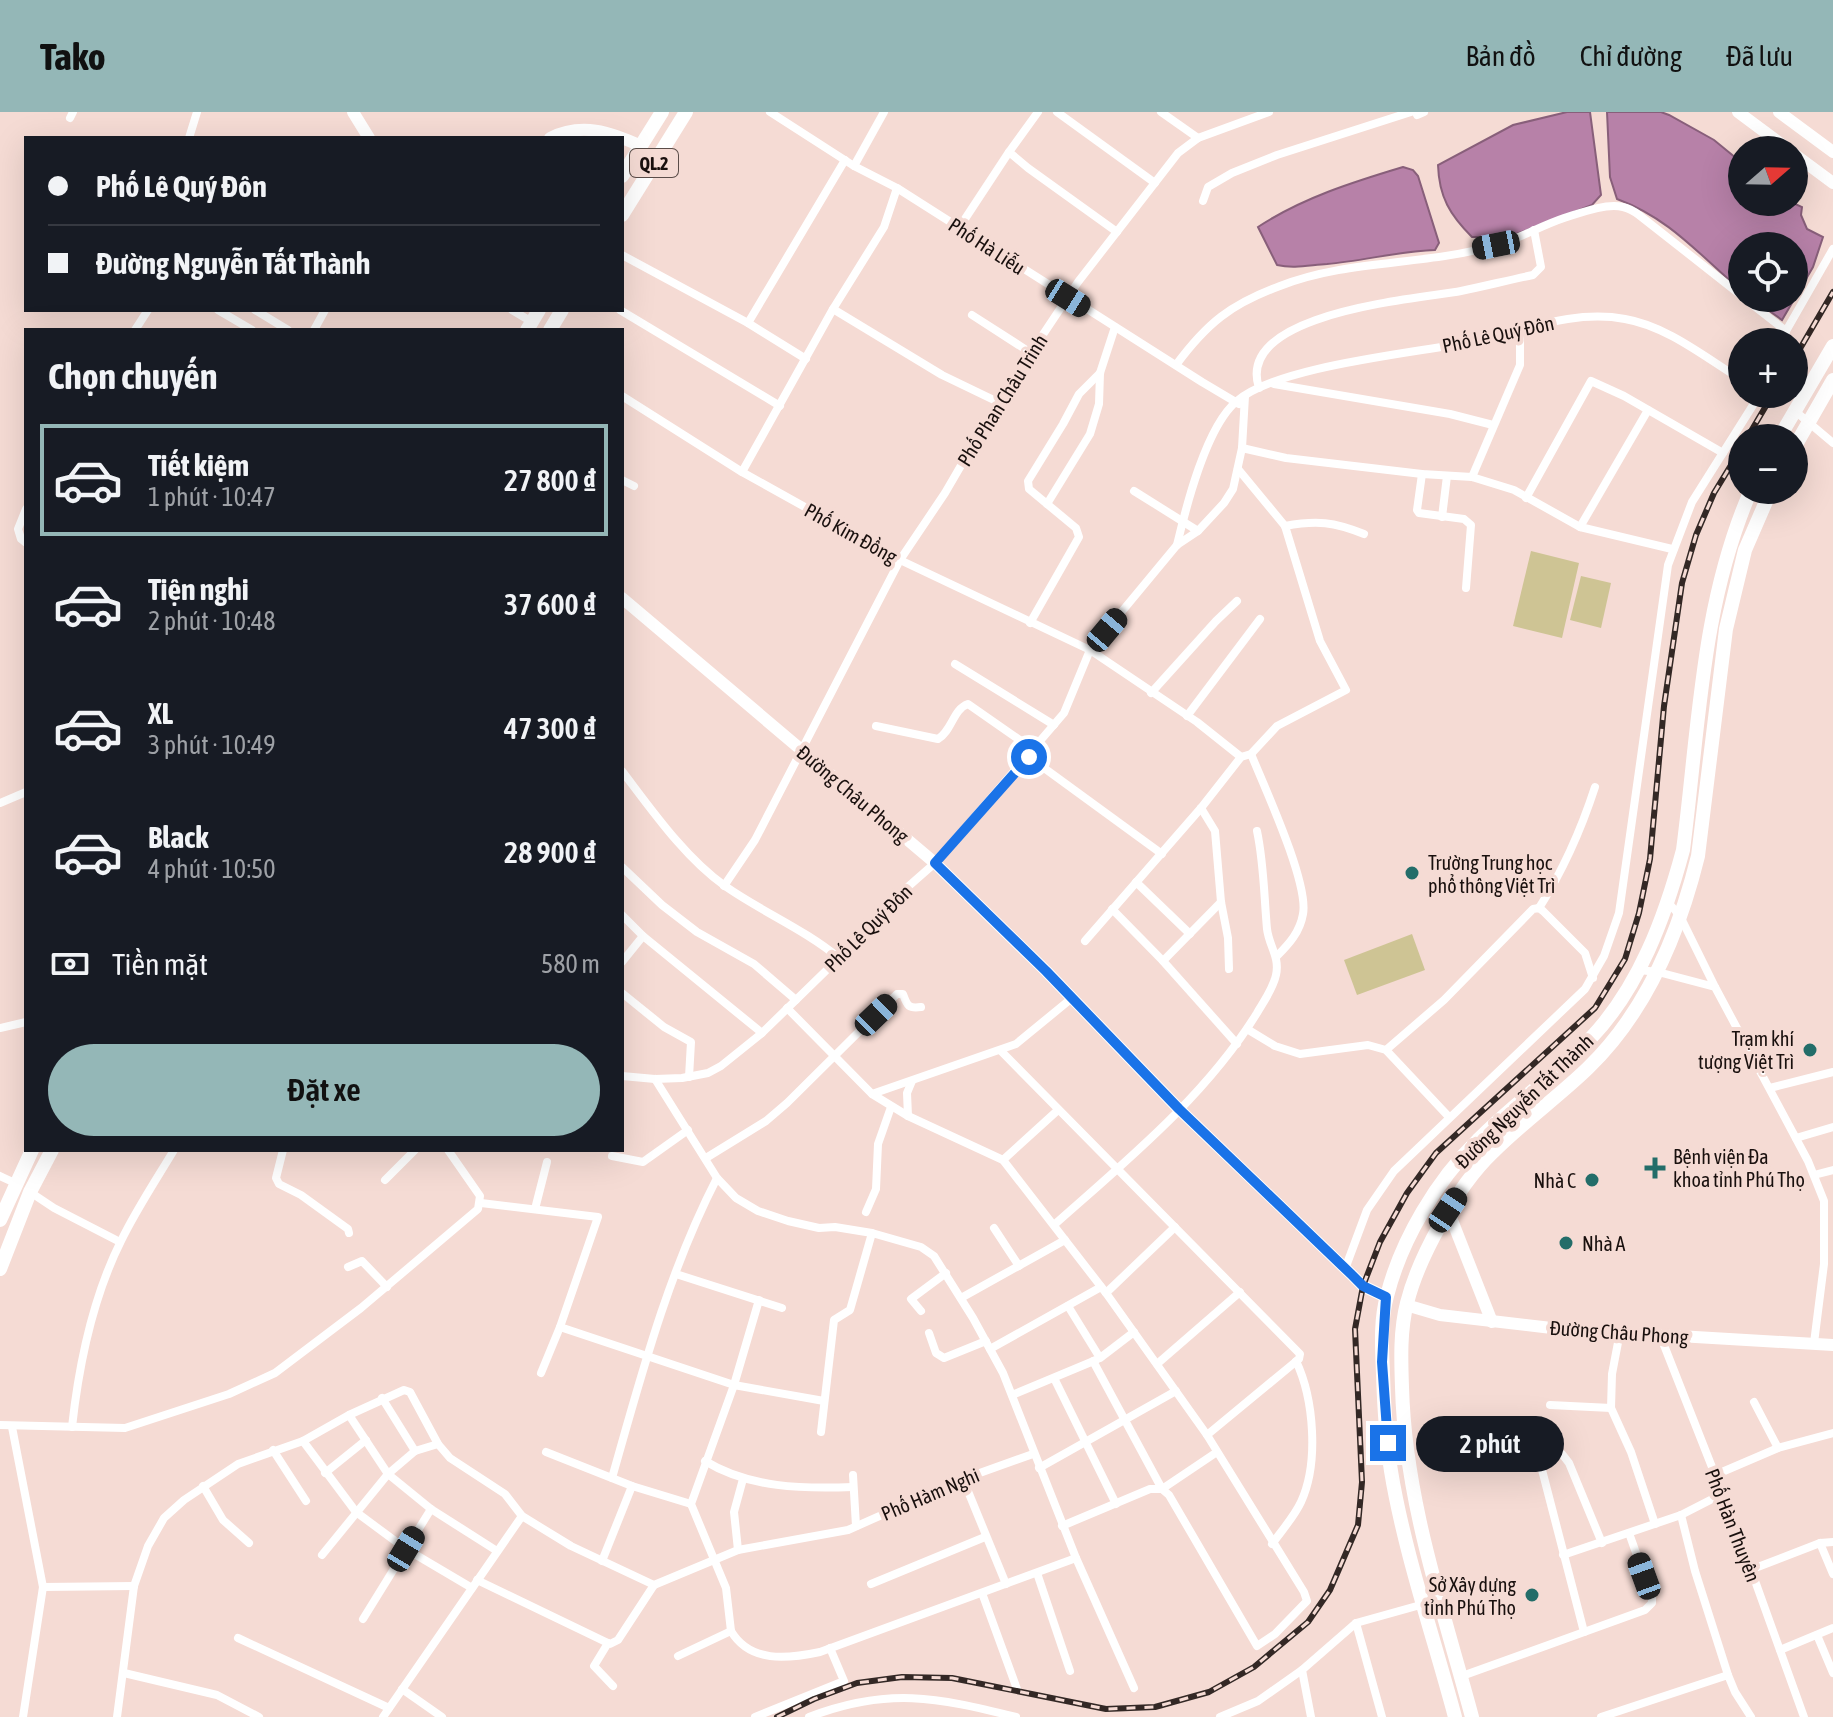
<!DOCTYPE html>
<html lang="vi">
<head>
<meta charset="utf-8">
<style>
	body { margin:0; font-family:"Asap Condensed",sans-serif; background:#20242c; color:#f1f3f6; height:100vh; display:flex; flex-direction:column; font-size:30px; white-space:nowrap }
	* { box-sizing:border-box; margin:0 }
	p { font-size:26px; color:#9ea1a6 }
	.icon { flex:none; width:44px; height:44px; fill:none; stroke:currentColor; stroke-width:2; stroke-linecap:round; stroke-linejoin:round }
	.map { position:relative; flex:1; overflow:hidden }
	.sheet { position:absolute; left:24px; top:216px; width:600px; height:824px; display:flex; flex-direction:column; background:#171b24; border-radius:0px; box-shadow:0 8px 32px #0002 }
	.sheet>* { flex:none }
	.banner { position:absolute; left:24px; top:24px; width:600px; height:176px; border-radius:0px; box-shadow:0 8px 32px #0002; display:grid; align-content:center; height:176px; padding:0 24px; background:#171b24 }
	.needle { width:52px; rotate:70deg }
	.controls { position:absolute; left:1728px; top:24px; display:grid; gap:16px }
	.controls a { display:grid; place-items:center; width:80px; height:80px; border-radius:50%; background:#171b24; box-shadow:0 8px 32px #0002; font-size:40px }
	.end { position:absolute; width:36px; height:36px; margin:-18px; border:10px solid #1a73e8; background:#fff; box-shadow:0 0 0 4px #fff }
	.from { border-radius:50% }
	.bubble { position:absolute; height:56px; border-radius:28px; background:#171b24; box-shadow:0 8px 32px #0002; font-size:26px; font-weight:600; line-height:56px; text-align:center }
	.car { position:absolute; width:24px; height:48px; margin:-24px -12px; border-radius:10px; box-shadow:0 0 6px 2px #0007; background:linear-gradient(#222 24%,#8ab4d8 0 40%,#222 0 76%,#8ab4d8 0 86%,#222 0) }
	.banner b { display:flex; align-items:center; gap:28px; height:76px; font-size:30px }
	.banner b+b { border-top:2px solid #363941 }
	.banner i { width:20px; height:20px; background:#f1f3f6 }
	ul { padding:0; list-style:none }
	li { display:flex; align-items:center; gap:24px; height:112px; margin:0 16px 12px; padding:0 8px; border:4px solid transparent; border-radius:0px }
	li div { flex:1 }
	li b { display:block; font-size:30px }
	li em { font-style:normal; font-weight:600 }
	li.on { border-color:#94b7b7 }
	li>.icon { width:72px; height:72px; stroke-width:1.5 }
	h2 { padding:0 24px; font-size:36px; line-height:96px }
	.pay { display:flex; align-items:center; gap:20px; height:88px; padding:0 24px; font-size:30px }
	.pay p { margin-inline-start:auto }
	.cta { display:flex; gap:16px; margin-top:auto; padding:16px 24px }
	.cta a { flex:1; height:92px; border-radius:48px; background:#94b7b7; color:#111; font-size:32px; font-weight:600; line-height:92px; text-align:center }
	header { display:flex; align-items:center; gap:48px; box-sizing:border-box; height:112px; padding:0 40px; background:#94b7b7; color:#111 }
	header strong { font-size:38px }
	nav { display:flex; gap:44px; margin-inline-start:auto; font-size:28px }
	.map>svg:first-child { display:block }
	.green { fill:#cec494 }
	.water { fill:#b781a8; stroke:#885f7a; stroke-width:2 }
	.lines { fill:none; stroke-linecap:round; stroke-linejoin:round }
	.street { stroke:#fff; stroke-width:8 }
	.secondary { stroke:#fff; stroke-width:12 }
	.primary { stroke:#fff; stroke-width:14 }
	.rail-casing { stroke:#332825; stroke-width:6 }
	.rail { stroke:#f5dbd4; stroke-width:3; stroke-dasharray:9; stroke-linecap:butt }
	.route { stroke:#1a73e8; stroke-width:10 }
	.poi-dot { fill:#236d69; stroke:#f5dbd4; stroke-width:3 }
	.labels { text-anchor:middle; dominant-baseline:central; stroke-width:8; stroke-linejoin:round; paint-order:stroke }
	.shield { fill:#f5dbd4; stroke:#5b4d49; stroke-width:2 }
	.shield-label { font-size:18px; font-weight:bold; fill:#19100e }
	.street-label { font-size:20px; fill:#19100e; stroke:#f5dbd4 }
	.poi-label { font-size:20px; fill:#19100e; stroke:#f5dbd4; text-anchor:start }
</style>
</head>
<body>
<header>
<strong>Tako</strong>
<nav><a>Bản đồ</a><a>Chỉ đường</a><a>Đã lưu</a></nav>
</header>
<div class="map">
<svg width="1833" height="1605" viewBox="0 0 1833 1605">
	<rect width="100%" height="100%" fill="#f5dbd4"/>
	<!-- green -->
	<g class="green">
		<path d="M1531 439 1579 451 1562 526 1513 514Z"/>
		<path d="M1581 464 1611 471 1601 516 1570 508Z"/>
		<path d="M1412 822 1425 858 1357 883 1344 848Z"/>
	</g>
	<!-- water -->
	<g class="water">
		<path d="M1567 0H1590L1601 83 1592 93 1509 125H1472C1450 103 1439 85 1438 53L1513 13Z"/>
		<path d="M1607 0H1661L1669 3 1714 28 1742 51V90H1791L1802 95 1801 103 1807 117 1823 125 1813 155 1782 208 1751 186H1794V134H1742V179C1699 143 1671 107 1617 87L1610 65Z"/>
		<path d="M1403 55 1413 58 1418 64 1439 131 1435 138C1399 139 1363 149 1327 152 1310 153 1294 157 1277 153L1258 115C1302 86 1353 70 1403 55Z"/>
	</g>
	<g class="lines">
		<!-- street -->
		<g class="street">
			<path d="M770 0 854 54 897 76 1202 270 1239 292"/>
			<path d="M1038 0 1009 40 1028 56 1117 120"/>
			<path d="M1057 0 1155 71"/>
			<path d="M1161 0 1198 26"/>
			<path d="M1417 3 1424 0"/>
			<path d="M70 6 73 0"/>
			<path d="M189 26 197 0"/>
			<path d="M854 54 884 0"/>
			<path d="M1203 89 1208 75 1232 61 1277 43 1411 0"/>
			<path d="M959 116 1009 40"/>
			<path d="M622 143 748 211 806 247"/>
			<path d="M1744 186 1786 219"/>
			<path d="M833 197 942 263 998 290"/>
			<path d="M218 198 252 218"/>
			<path d="M255 198 288 218"/>
			<path d="M512 198 532 210"/>
			<path d="M620 198 780 294"/>
			<path d="M972 203 1031 241"/>
			<path d="M748 211 845 48"/>
			<path d="M135 218 148 198"/>
			<path d="M314 218 325 198"/>
			<path d="M1784 230 1786 219 1833 137"/>
			<path d="M1176 253C1207 211 1231 192 1280 174 1349 147 1425 154 1496 133 1519 127 1540 114 1564 106 1580 101 1605 91 1623 95 1628 96 1635 100 1639 103L1742 184"/>
			<path d="M1274 272 1450 302 1493 313"/>
			<path d="M1259 276C1234 200 1418 187 1461 179 1485 174 1509 168 1533 163L1541 155 1534 118"/>
			<path d="M622 284 742 360 900 448 1090 538 1197 610 1241 645"/>
			<path d="M1795 299 1833 331"/>
			<path d="M1242 336 1286 346 1422 362 1472 365 1514 378 1580 415 1672 437"/>
			<path d="M742 360 833 197 884 115 897 76"/>
			<path d="M1422 362 1417 398 1419 401 1464 407 1471 413 1466 476"/>
			<path d="M1472 365 1520 253V218"/>
			<path d="M622 368 634 374"/>
			<path d="M1134 379 1198 419"/>
			<path d="M1526 386 1591 269 1624 284 1723 341"/>
			<path d="M1047 392 1090 322 1099 292 1100 261 1115 215"/>
			<path d="M26 397 18 417 21 427 26 431"/>
			<path d="M1442 405 1447 364"/>
			<path d="M1285 414C1317 408 1334 410 1364 422"/>
			<path d="M1580 415 1648 298"/>
			<path d="M1177 433C1186 395 1206 314 1237 289 1277 254 1415 241 1470 230 1520 220 1572 197 1625 207 1667 214 1706 246 1742 268"/>
			<path d="M1030 511 1079 425 1076 416 1029 377 1028 369 1063 312 1079 282 1100 261"/>
			<path d="M955 552 1054 613"/>
			<path d="M1151 581 1216 509 1237 489"/>
			<path d="M1187 604 1260 507"/>
			<path d="M876 614 938 627C952 619 953 597 968 592L1034 638"/>
			<path d="M1251 642C1264 674 1309 771 1303 802 1300 820 1289 832 1277 844"/>
			<path d="M1029 645 1162 742"/>
			<path d="M622 659C651 697 685 746 725 774 762 800 804 817 839 846"/>
			<path d="M0 691 26 680"/>
			<path d="M1201 696 1215 719 1221 790 1228 826 1229 857"/>
			<path d="M622 755 662 793 697 820 754 852 796 888"/>
			<path d="M1136 770 1190 822"/>
			<path d="M724 774 755 728 900 448 945 381 998 290 1078 170 1178 41 1198 26 1269 0"/>
			<path d="M1667 789 1680 804 1715 875"/>
			<path d="M1539 796C1564 757 1581 718 1595 675"/>
			<path d="M1112 797 1163 849 1237 932"/>
			<path d="M622 803 643 824 762 921"/>
			<path d="M1085 829 1201 696 1241 645 1251 642 1277 614 1346 578 1320 529 1285 414 1238 357"/>
			<path d="M1163 849 1221 790"/>
			<path d="M622 850 643 824"/>
			<path d="M1639 858 1658 860 1715 875 1808 1049 1824 1089V1152L1814 1231"/>
			<path d="M622 881 664 915 691 930 689 965"/>
			<path d="M787 896 872 982 908 1004 1003 1048 1106 1181 1207 1323 1304 1480 1307 1489 1275 1522 1257 1534 1169 1383 1162 1377H1150L1062 1414"/>
			<path d="M0 916 26 910"/>
			<path d="M1247 917 1275 934 1300 942 1368 933 1386 938 1449 1005"/>
			<path d="M1386 938 1444 888 1533 797 1539 796 1543 799 1585 841 1593 866"/>
			<path d="M1001 939 1300 1242 1299 1247 1207 1323"/>
			<path d="M622 964 655 967 682 966 708 961 721 954 762 921 839 846 894 787 935 751 1064 601 1090 538 1177 433 1198 419 1224 391 1233 377 1242 336 1245 284"/>
			<path d="M655 967 717 1066 736 1086 758 1099 788 1109 819 1116 835 1115 872 1121 921 1135 934 1144 973 1206 1003 1261 1076 1446 820 1540C787 1547 750 1551 731 1519L678 1544"/>
			<path d="M1770 976 1833 960"/>
			<path d="M872 982 1016 932 1072 886"/>
			<path d="M908 1004 907 981 912 969"/>
			<path d="M1796 1026 1833 1015"/>
			<path d="M283 1038 276 1066 279 1072 301 1083 348 1117 349 1121"/>
			<path d="M612 1044 643 1050 688 1018"/>
			<path d="M706 1046 766 1009 787 991 897 882H903C907 893 908 897 921 895"/>
			<path d="M1003 1048 1058 998"/>
			<path d="M1814 1063 1833 1058"/>
			<path d="M0 1064 15 1071"/>
			<path d="M385 1068 415 1038"/>
			<path d="M30 1080 54 1096 120 1130"/>
			<path d="M481 1091 598 1105 560 1215 734 1273 759 1188"/>
			<path d="M535 1097 547 1050"/>
			<path d="M866 1100 876 1077 878 1032 891 995"/>
			<path d="M1054 1113C1126 1049 1206 984 1257 901 1264 889 1273 877 1276 863 1280 845 1269 834 1267 817 1264 784 1264 752 1257 719"/>
			<path d="M994 1116 1019 1154"/>
			<path d="M348 1155 362 1149 387 1175"/>
			<path d="M1345 1157 1367 1098 1394 1059 1585 877 1604 844 1619 801 1668 453 1692 390 1760 282"/>
			<path d="M676 1162 782 1196"/>
			<path d="M1106 1181 1175 1115"/>
			<path d="M961 1186 1065 1128"/>
			<path d="M1068 1194 1100 1246 1134 1220"/>
			<path d="M921 1199 911 1187 946 1161"/>
			<path d="M1620 1220 1612 1262 1611 1296 1631 1340 1655 1412"/>
			<path d="M929 1221 936 1241 944 1246 986 1229"/>
			<path d="M1660 1223 1736 1416 1804 1605"/>
			<path d="M990 1237 1101 1175"/>
			<path d="M1093 1249 1162 1377 1217 1340"/>
			<path d="M1157 1252 1240 1180"/>
			<path d="M541 1261 560 1215"/>
			<path d="M1054 1266 1116 1392"/>
			<path d="M1012 1283 1096 1248"/>
			<path d="M382 1286 415 1339"/>
			<path d="M1754 1290 1778 1336"/>
			<path d="M1550 1293 1611 1296"/>
			<path d="M349 1303 388 1362 431 1397 497 1439"/>
			<path d="M0 1313 125 1316 229 1282 275 1261 361 1196 478 1097 480 1084 448 1038"/>
			<path d="M12 1315 43 1475 23 1605"/>
			<path d="M72 1315C79 1251 92 1187 121 1129 136 1098 156 1068 174 1038"/>
			<path d="M821 1320 834 1208 850 1198 872 1121"/>
			<path d="M303 1329 356 1400 406 1437 472 1476"/>
			<path d="M273 1338 306 1389"/>
			<path d="M546 1340 632 1374 691 1392"/>
			<path d="M705 1349C749 1376 803 1377 853 1375"/>
			<path d="M1039 1356 1176 1279"/>
			<path d="M325 1361 366 1328"/>
			<path d="M853 1363 856 1414"/>
			<path d="M1715 1363 1778 1336 1833 1321"/>
			<path d="M612 1366C641 1264 668 1161 717 1066"/>
			<path d="M963 1367 1006 1472"/>
			<path d="M203 1374 223 1408 249 1431"/>
			<path d="M1681 1403 1695 1459 1728 1563"/>
			<path d="M1820 1431 1833 1462"/>
			<path d="M1272 1432C1282 1418 1294 1405 1301 1390 1319 1351 1314 1287 1296 1249"/>
			<path d="M738 1438 734 1400 743 1367"/>
			<path d="M322 1443 388 1362 415 1339 438 1332"/>
			<path d="M1563 1443 1681 1403 1722 1382"/>
			<path d="M1076 1446 1134 1576"/>
			<path d="M602 1449 632 1374"/>
			<path d="M1750 1458 1820 1431 1833 1430"/>
			<path d="M1037 1461 1070 1559"/>
			<path d="M477 1468 610 1532 618 1528 654 1473"/>
			<path d="M871 1472 985 1425"/>
			<path d="M43 1475 134 1474"/>
			<path d="M982 1481 1017 1577"/>
			<path d="M363 1507 431 1397"/>
			<path d="M1356 1511 1382 1605"/>
			<path d="M731 1519 726 1476 691 1392 734 1273 824 1289"/>
			<path d="M1584 1520 1541 1354V1340L1562 1342 1569 1351 1602 1431"/>
			<path d="M1817 1523 1833 1561"/>
			<path d="M238 1526 389 1596"/>
			<path d="M608 1531 594 1554 613 1574"/>
			<path d="M1780 1538 1833 1516"/>
			<path d="M124 1561 217 1583 259 1605"/>
			<path d="M1462 1564 1645 1498 1652 1491V1486L1629 1421"/>
			<path d="M402 1577 442 1605"/>
			<path d="M117 1605 134 1474 148 1434 164 1406 184 1388 238 1352 303 1329 349 1303 404 1278 410 1280 438 1332 450 1346 505 1382 522 1404 571 1434 654 1473 738 1438 848 1418 963 1367 1033 1342"/>
			<path d="M383 1605 522 1404"/>
			<path d="M755 1605 844 1569 830 1536"/>
			<path d="M809 1605C888 1575 936 1585 1016 1605"/>
			<path d="M1220 1605 1258 1589 1302 1558"/>
			<path d="M1311 1605 1302 1558 1356 1511 1424 1492"/>
			<path d="M1601 1605 1728 1563 1735 1580 1751 1605"/>
		</g>
		<!-- secondary -->
		<g class="secondary">
			<path d="M353 0 369 26"/>
			<path d="M1738 0 1789 38"/>
			<path d="M1779 0 1833 40"/>
			<path d="M550 26C582 10 610 20 641 34"/>
			<path d="M1794 42 1833 71"/>
			<path d="M622 486 935 751 1046 859 1179 997 1351 1162 1363 1174 1386 1185"/>
			<path d="M1448 1098 1492 1210"/>
			<path d="M1406 1193 1440 1203 1560 1217 1833 1233"/>
		</g>
		<!-- primary -->
		<g class="primary">
			<path d="M622 64 662 0"/>
			<path d="M622 103 686 0"/>
			<path d="M527 218 539 198"/>
			<path d="M550 218 562 198"/>
			<path d="M1779 326 1833 234"/>
			<path d="M1794 336 1833 268"/>
			<path d="M0 1108 32 1038"/>
			<path d="M0 1157 30 1080 52 1038"/>
			<path d="M1455 1605C1434 1526 1404 1439 1391 1359 1386 1327 1384 1294 1383 1262 1382 1236 1380 1209 1387 1184 1401 1128 1437 1068 1478 1028 1513 992 1556 963 1590 927 1639 876 1665 805 1683 738 1699 616 1701 492 1751 378"/>
			<path d="M1472 1605C1443 1497 1405 1388 1402 1275 1401 1247 1400 1218 1407 1191 1414 1163 1426 1138 1440 1113 1454 1087 1471 1061 1493 1040 1523 1010 1558 985 1588 956 1646 900 1679 821 1698 744L1726 517 1745 438 1771 378"/>
		</g>
		<defs>
			<g id="rail">
				<path d="M1794 247 1833 180"/>
				<path d="M1747 326 1773 282"/>
				<path d="M777 1605 814 1587 857 1571 902 1565 952 1566 1106 1597 1155 1595 1209 1580 1254 1555 1308 1510 1330 1478 1358 1413 1362 1370 1355 1217 1363 1174 1380 1130 1407 1081 1436 1041 1595 896 1625 847 1639 801 1650 747 1664 594 1682 471 1696 423 1714 381 1742 335"/>
			</g>
		</defs>
		<!-- rail casing -->
		<use href="#rail" class="rail-casing"/>
		<!-- rail -->
		<use href="#rail" class="rail"/>
	</g>
	<g class="lines">
		<!-- route -->
		<path class="route" d="M1029 645 935 751 1046 859 1179 997 1351 1162 1363 1174 1386 1185 1382 1250 1388 1331"/>
	</g>
	<!-- markers -->
	<g class="poi-dot">
		<circle cx="1412" cy="761" r="8"/>
		<circle cx="1810" cy="938" r="8"/>
		<path d="M1651 1044h8v8h8v8h-8v8h-8v-8h-8v-8h8z"/>
		<circle cx="1592" cy="1068" r="8"/>
		<circle cx="1566" cy="1131" r="8"/>
		<circle cx="1532" cy="1483" r="8"/>
	</g>
	<g class="labels">
		<!-- shield labels -->
		<rect class="shield" x="630" y="37" width="48" height="28" rx="6"/>
		<g class="shield-label">
			<text x="654" y="51">QL.2</text>
		</g>
		<!-- street labels -->
		<g class="street-label">
			<text transform="translate(987 134) rotate(33)">Phố Hà Liễu</text>
			<text transform="translate(1498 222) rotate(-12)">Phố Lê Quý Đôn</text>
			<text transform="translate(1002 288) rotate(-58)">Phố Phan Châu Trinh</text>
			<text transform="translate(851 421) rotate(29)">Phố Kim Đồng</text>
			<text transform="translate(853 682) rotate(40)">Đường Châu Phong</text>
			<text transform="translate(868 816) rotate(-45)">Phố Lê Quý Đôn</text>
			<text transform="translate(1524 989) rotate(-44)">Đường Nguyễn Tất Thành</text>
			<text transform="translate(1619 1220) rotate(4)">Đường Châu Phong</text>
			<text transform="translate(930 1382) rotate(-23)">Phố Hàm Nghi</text>
			<text transform="translate(1733 1413) rotate(69)">Phố Hàn Thuyên</text>
		</g>
		<!-- poi labels -->
		<g class="poi-label">
			<text x="1428" y="750">Trường Trung học<tspan x="1428" dy="23">phổ thông Việt Trì</tspan></text>
			<text x="1794" y="926" text-anchor="end">Trạm khí<tspan x="1794" dy="23">tượng Việt Trì</tspan></text>
			<text x="1673" y="1044">Bệnh viện Đa<tspan x="1673" dy="23">khoa tỉnh Phú Thọ</tspan></text>
			<text x="1576" y="1068" text-anchor="end">Nhà C</text>
			<text x="1582" y="1131">Nhà A</text>
			<text x="1516" y="1472" text-anchor="end">Sở Xây dựng<tspan x="1516" dy="23">tỉnh Phú Thọ</tspan></text>
		</g>
	</g>
</svg>
<div class="controls">
<a><svg class="needle" viewBox="-14 -14 28 28"><path d="M0-13l5 13h-10z" fill="#e53935"/><path d="M0 13l5-13h-10z" fill="#9ea1a6"/></svg></a>
<a><svg class="icon" aria-label="locate" viewBox="0 0 24 24"><circle cx="12" cy="12" r="6"/><path d="M12 2v4M12 18v4M2 12h4M18 12h4"/></svg></a>
<a>+</a>
<a>−</a>
</div>
<i class="end from" style="left:1029px;top:645px"></i>
<i class="end" style="left:1388px;top:1331px"></i>
<div class="bubble" style="left:1416px;top:1304px;width:148px">2 phút</div>
<i class="car" style="left:1496px;top:133px;rotate:259deg"></i>
<i class="car" style="left:1068px;top:186px;rotate:122deg"></i>
<i class="car" style="left:1107px;top:518px;rotate:40deg"></i>
<i class="car" style="left:876px;top:903px;rotate:46deg"></i>
<i class="car" style="left:1448px;top:1098px;rotate:34deg"></i>
<i class="car" style="left:406px;top:1437px;rotate:31deg"></i>
<i class="car" style="left:1644px;top:1464px;rotate:340deg"></i>
<div class="banner">
<b><i class="from"></i>Phố Lê Quý Đôn</b>
<b><i></i>Đường Nguyễn Tất Thành</b>
</div>
<section class="sheet">
<h2>Chọn chuyến</h2>
<ul>
<li class="on"><svg class="icon" aria-label="car" viewBox="0 0 24 24"><path d="M5 17H2v-5l4-1 3-4h7l3 4 3 1v5h-3M9 17h6M6 11h13"/><circle cx="7" cy="17" r="2"/><circle cx="17" cy="17" r="2"/></svg><div><b>Tiết kiệm</b><p>1 phút · 10:47</p></div><em>27 800 ₫</em></li>
<li><svg class="icon" aria-label="car" viewBox="0 0 24 24"><path d="M5 17H2v-5l4-1 3-4h7l3 4 3 1v5h-3M9 17h6M6 11h13"/><circle cx="7" cy="17" r="2"/><circle cx="17" cy="17" r="2"/></svg><div><b>Tiện nghi</b><p>2 phút · 10:48</p></div><em>37 600 ₫</em></li>
<li><svg class="icon" aria-label="car" viewBox="0 0 24 24"><path d="M5 17H2v-5l4-1 3-4h7l3 4 3 1v5h-3M9 17h6M6 11h13"/><circle cx="7" cy="17" r="2"/><circle cx="17" cy="17" r="2"/></svg><div><b>XL</b><p>3 phút · 10:49</p></div><em>47 300 ₫</em></li>
<li><svg class="icon" aria-label="car" viewBox="0 0 24 24"><path d="M5 17H2v-5l4-1 3-4h7l3 4 3 1v5h-3M9 17h6M6 11h13"/><circle cx="7" cy="17" r="2"/><circle cx="17" cy="17" r="2"/></svg><div><b>Black</b><p>4 phút · 10:50</p></div><em>28 900 ₫</em></li>
</ul>
<div class="pay"><svg class="icon" aria-label="cash" viewBox="0 0 24 24"><path d="M3 7h18v10H3z"/><circle cx="12" cy="12" r="2"/></svg>Tiền mặt<p>580 m</p></div>
<div class="cta"><a>Đặt xe</a></div>
</section>
</div>
</body>
</html>
